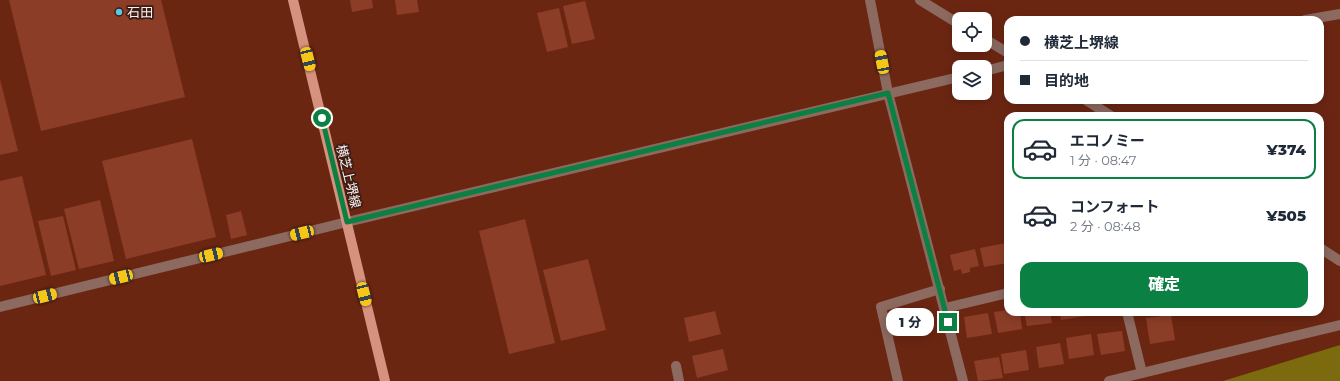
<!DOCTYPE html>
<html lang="ja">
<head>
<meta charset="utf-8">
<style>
	body { margin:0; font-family:Montserrat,"Noto Sans JP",sans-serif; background:#f2f2f3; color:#1f2937; height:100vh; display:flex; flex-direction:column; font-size:15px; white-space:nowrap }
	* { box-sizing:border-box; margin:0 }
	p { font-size:13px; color:#747a83 }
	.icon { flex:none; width:22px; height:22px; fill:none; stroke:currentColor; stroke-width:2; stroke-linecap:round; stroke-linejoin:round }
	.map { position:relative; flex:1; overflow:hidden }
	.panel { position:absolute; left:1004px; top:112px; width:320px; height:204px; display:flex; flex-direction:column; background:#fff; border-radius:12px; box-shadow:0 2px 10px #0003 }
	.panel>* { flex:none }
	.guide { position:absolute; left:1004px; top:16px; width:320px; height:88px; border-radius:12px; box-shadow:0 2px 10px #0003; display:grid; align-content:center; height:88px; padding:0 16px; background:#fff }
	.buttons { position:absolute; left:952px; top:12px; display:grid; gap:8px }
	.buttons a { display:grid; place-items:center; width:40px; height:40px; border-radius:8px; background:#fff; box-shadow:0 2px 10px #0003; font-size:20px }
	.end { position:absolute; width:18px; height:18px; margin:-9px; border:5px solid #0b8043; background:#fff; box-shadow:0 0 0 2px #fff }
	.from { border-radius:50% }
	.bubble { position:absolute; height:28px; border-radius:12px; background:#fff; box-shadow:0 2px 10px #0003; font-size:13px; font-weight:800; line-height:28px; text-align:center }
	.car { position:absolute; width:12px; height:24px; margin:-12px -6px; border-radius:5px; box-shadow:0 0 3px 1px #0007; background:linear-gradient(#f5c518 24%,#345 0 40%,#f5c518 0 76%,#345 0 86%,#f5c518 0) }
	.guide b { display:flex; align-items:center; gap:14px; height:38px; font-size:15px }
	.guide b+b { border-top:1px solid #e0e1e3 }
	.guide i { width:10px; height:10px; background:#1f2937 }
	ul { padding:7px 0 0; list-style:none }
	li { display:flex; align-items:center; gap:12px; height:60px; margin:0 8px 6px; padding:0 8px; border:2px solid transparent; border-radius:12px }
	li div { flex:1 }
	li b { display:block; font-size:15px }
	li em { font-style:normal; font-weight:800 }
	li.current { border-color:#0b8043 }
	li>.icon { width:36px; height:36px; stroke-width:1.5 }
	.action { display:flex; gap:8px; margin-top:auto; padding:8px 16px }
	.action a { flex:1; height:46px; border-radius:12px; background:#0b8043; color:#fff; font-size:16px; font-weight:800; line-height:46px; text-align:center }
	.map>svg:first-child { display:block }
	.green { fill:#7c6a0f }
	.building { fill:#8c3d27 }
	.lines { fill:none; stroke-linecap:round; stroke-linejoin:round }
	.service { stroke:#8c6a60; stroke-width:10 }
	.minor { stroke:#8c6a60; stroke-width:10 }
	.tertiary { stroke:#8c6a60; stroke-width:10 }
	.primary { stroke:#d6927e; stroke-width:10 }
	.route { stroke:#0b8043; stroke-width:5 }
	.poi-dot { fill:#58c8e4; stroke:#3c1c14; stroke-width:1.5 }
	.labels { text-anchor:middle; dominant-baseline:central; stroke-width:3.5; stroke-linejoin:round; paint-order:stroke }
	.poi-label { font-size:13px; fill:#fcf3f0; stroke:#3c1c14; text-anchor:start }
	.street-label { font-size:13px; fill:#fcf3f0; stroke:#3c1c14 }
</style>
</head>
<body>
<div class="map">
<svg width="1340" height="381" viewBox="0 0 1340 381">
	<rect width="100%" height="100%" fill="#6b2612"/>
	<!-- green -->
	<path class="green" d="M1340 345V381H1223Z"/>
	<!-- building -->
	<g class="building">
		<path d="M9 0H161L185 97 41 131Z"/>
		<path d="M350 0H372L373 8 352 12Z"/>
		<path d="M395 0H417L419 12 397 15Z"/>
		<path d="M585 1 595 39 572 44 563 6Z"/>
		<path d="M559 8 568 47 547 52 537 13Z"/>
		<path d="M0 79 18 151 0 155Z"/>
		<path d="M192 139 216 237 126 259 102 161Z"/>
		<path d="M22 176 46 275 0 286V181Z"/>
		<path d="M100 200 114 261 79 269 64 209Z"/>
		<path d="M241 211 247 235 231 239 226 215Z"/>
		<path d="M63 216 76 270 51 276 38 221Z"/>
		<path d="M525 219 555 343 509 354 479 231Z"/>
		<path d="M1006 243 1008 263 984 267 980 248Z"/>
		<path d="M975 249 979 266 970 268V272L962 274 961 269 954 271 950 255Z"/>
		<path d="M588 259 606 330 561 341 543 270Z"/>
		<path d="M1008 310V312H1020L1022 329 998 333 994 312Z"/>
		<path d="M715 311 721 334 689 342 684 318Z"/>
		<path d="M1024 312H1050L1052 323 1027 326Z"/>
		<path d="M1060 312H1085V316L1061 320Z"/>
		<path d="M988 313 992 334 967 338 964 317Z"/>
		<path d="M1171 315 1175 340 1150 344 1146 318Z"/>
		<path d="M1122 331 1125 351 1101 355 1097 334Z"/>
		<path d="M1091 334 1094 355 1069 359 1066 338Z"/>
		<path d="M1060 343 1064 364 1039 368 1036 347Z"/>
		<path d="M723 349 728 370 697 378 692 356Z"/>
		<path d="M1026 350 1029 370 1004 374 1001 354Z"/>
		<path d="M999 357 1003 378 978 381 974 361Z"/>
	</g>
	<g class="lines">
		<!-- service -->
		<g class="service">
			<path d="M1305 20 1340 14"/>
			<path d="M676 366 679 381"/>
		</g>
		<!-- minor -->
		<g class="minor">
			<path d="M870 0 888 93 963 381"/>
			<path d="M985 71 1008 65"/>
			<path d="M0 307 347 222 959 77"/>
			<path d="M945 308 1008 293"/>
			<path d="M1127 312 1142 373"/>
			<path d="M898 381 881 307 940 289"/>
			<path d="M1109 381 1340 325"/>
		</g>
		<!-- tertiary -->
		<g class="tertiary">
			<path d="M920 0 959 24"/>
			<path d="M985 39 1008 53"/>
			<path d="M1086 100 1111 116"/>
			<path d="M1320 248 1340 261"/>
		</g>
		<!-- primary -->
		<path class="primary" d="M293 0 385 381"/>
	</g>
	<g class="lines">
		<!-- route -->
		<path class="route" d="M322 118 347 222 888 93 948 322"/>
	</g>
	<!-- markers -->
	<circle class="poi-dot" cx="119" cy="12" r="4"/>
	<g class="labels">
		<!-- poi labels -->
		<g class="poi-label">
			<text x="127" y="12">石田</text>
		</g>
		<!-- street labels -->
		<g class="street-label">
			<text transform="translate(349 176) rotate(76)">横芝上堺線</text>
		</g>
	</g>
</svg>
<div class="buttons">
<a><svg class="icon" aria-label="locate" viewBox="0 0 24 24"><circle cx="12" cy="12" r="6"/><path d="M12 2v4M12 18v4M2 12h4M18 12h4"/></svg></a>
<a><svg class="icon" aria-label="layers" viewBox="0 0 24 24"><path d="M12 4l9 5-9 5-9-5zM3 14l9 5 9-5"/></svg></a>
</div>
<i class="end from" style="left:322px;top:118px"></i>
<i class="end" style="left:948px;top:322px"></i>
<div class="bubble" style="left:886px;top:308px;width:48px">1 分</div>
<i class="car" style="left:308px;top:59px;rotate:166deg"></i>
<i class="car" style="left:882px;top:62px;rotate:349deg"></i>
<i class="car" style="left:302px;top:233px;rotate:256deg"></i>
<i class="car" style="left:211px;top:255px;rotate:77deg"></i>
<i class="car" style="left:121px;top:277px;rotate:256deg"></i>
<i class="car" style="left:364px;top:294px;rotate:166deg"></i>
<i class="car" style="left:45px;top:296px;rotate:76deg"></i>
<div class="guide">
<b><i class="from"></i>横芝上堺線</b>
<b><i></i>目的地</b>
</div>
<section class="panel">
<ul>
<li class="current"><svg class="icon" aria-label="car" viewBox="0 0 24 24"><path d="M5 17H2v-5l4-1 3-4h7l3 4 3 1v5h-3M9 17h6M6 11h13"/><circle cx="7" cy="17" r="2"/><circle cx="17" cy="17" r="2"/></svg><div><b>エコノミー</b><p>1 分 · 08:47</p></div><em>¥374</em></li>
<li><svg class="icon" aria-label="car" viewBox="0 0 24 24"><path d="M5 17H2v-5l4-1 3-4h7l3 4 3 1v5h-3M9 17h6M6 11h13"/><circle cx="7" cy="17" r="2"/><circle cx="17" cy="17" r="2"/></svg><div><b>コンフォート</b><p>2 分 · 08:48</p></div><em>¥505</em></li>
</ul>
<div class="action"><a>確定</a></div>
</section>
</div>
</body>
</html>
